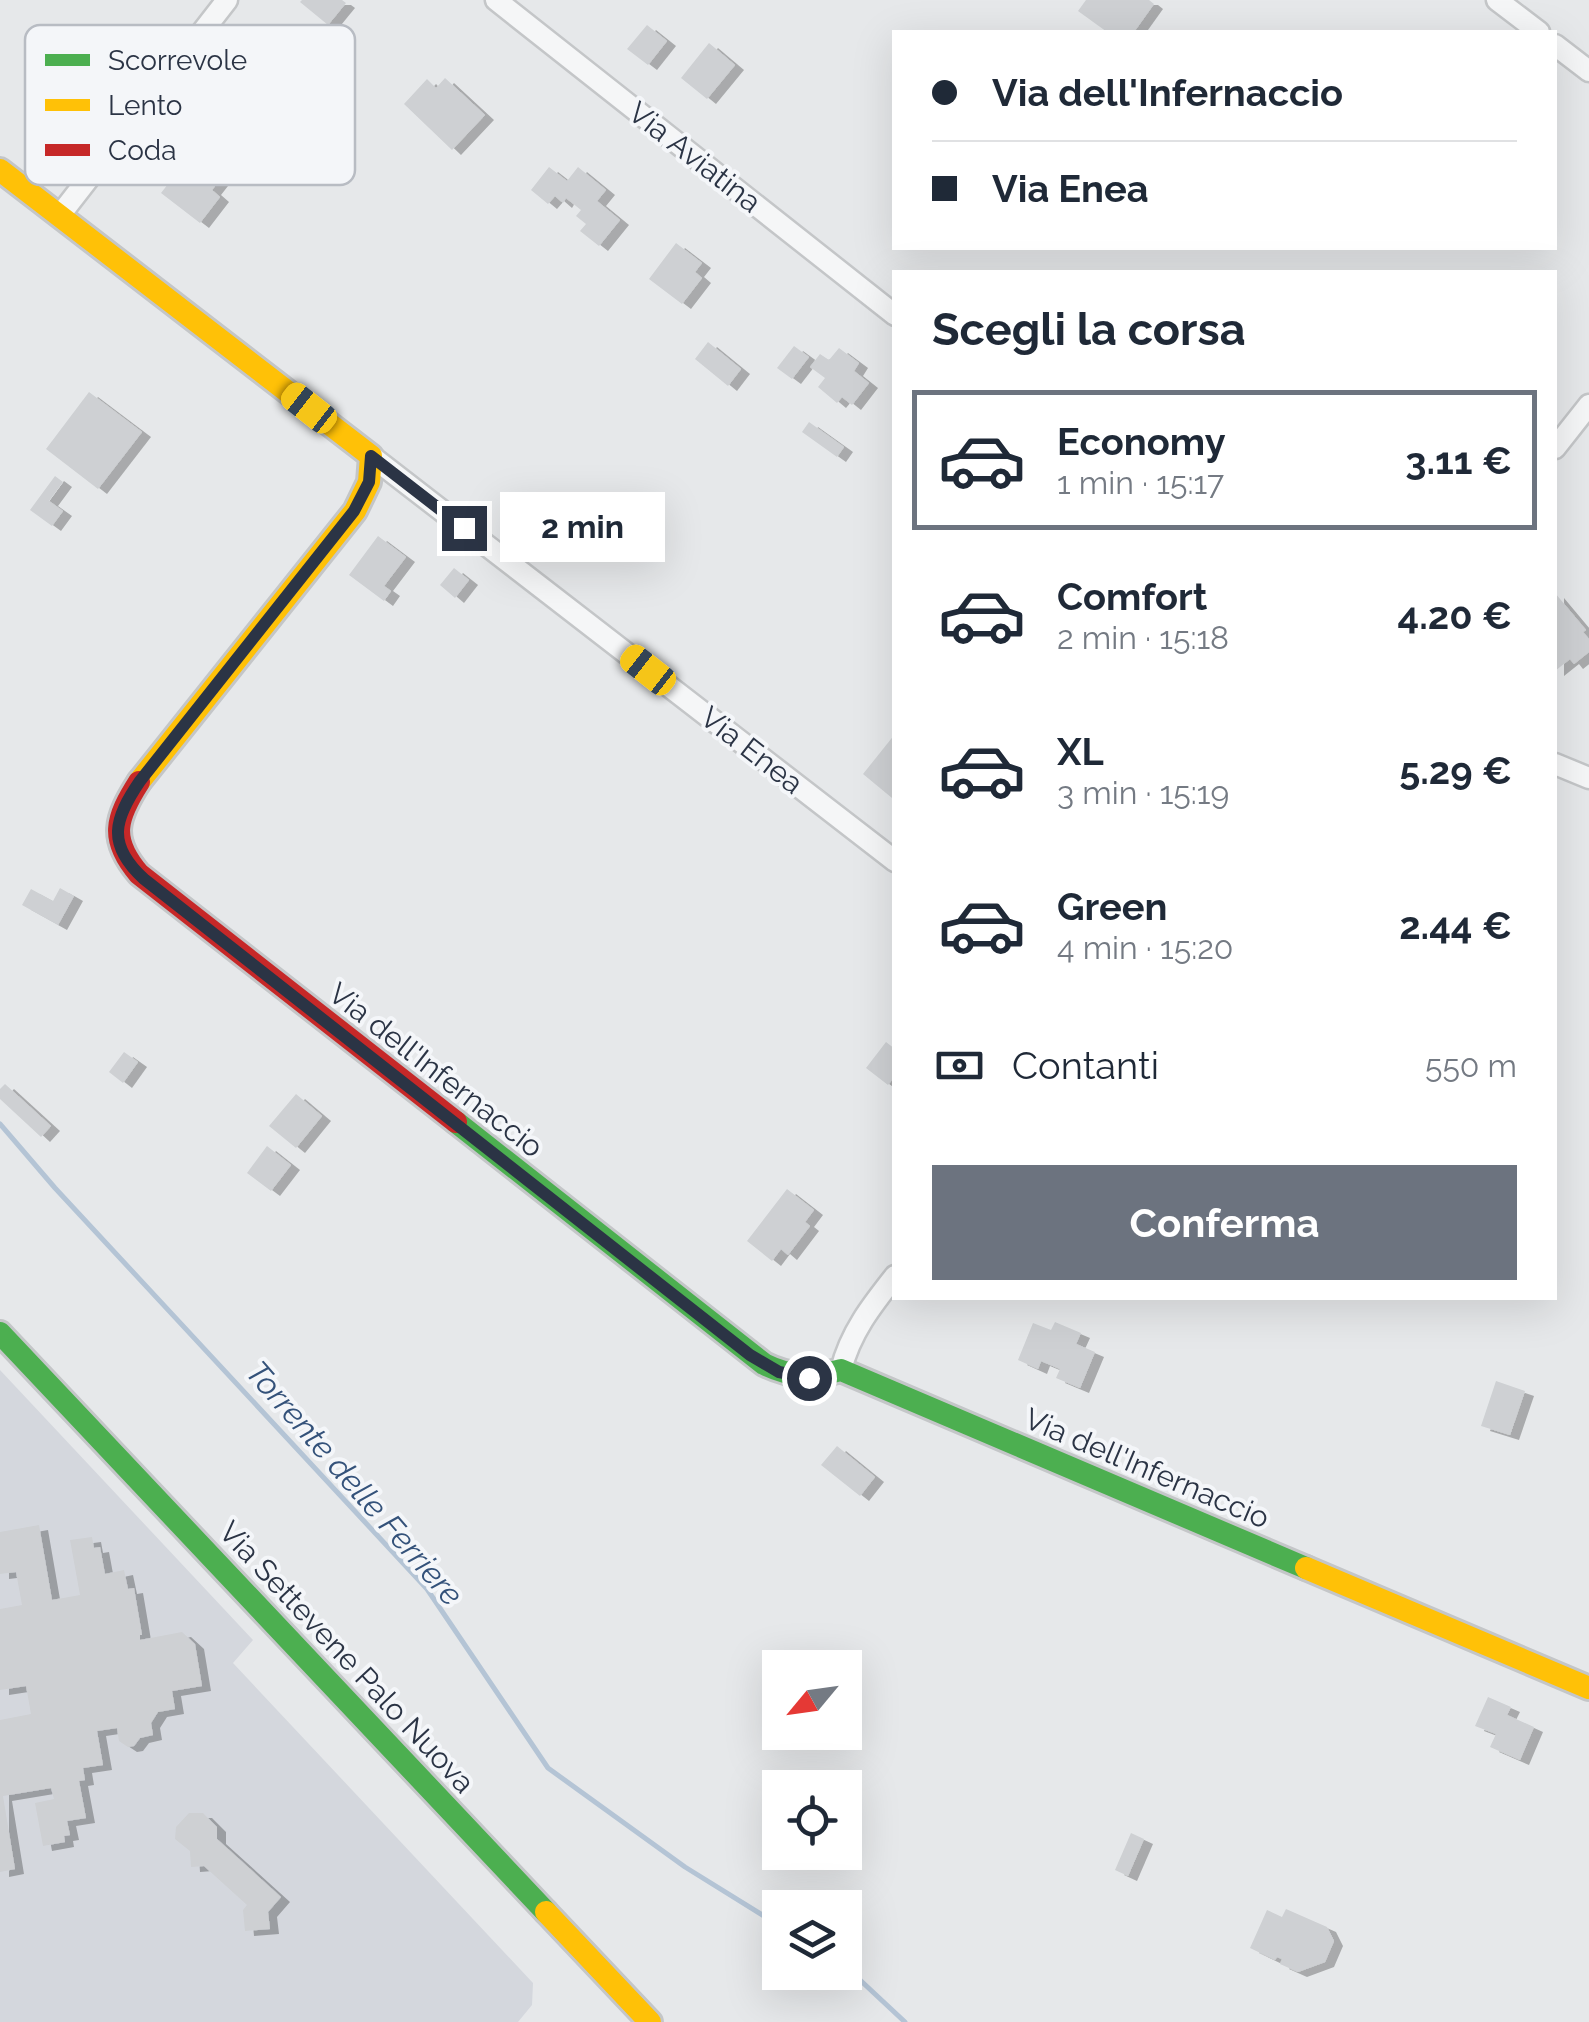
<!DOCTYPE html>
<html lang="it">
<head>
<meta charset="utf-8">
<style>
	body { margin:0; font-family:Raleway,sans-serif; background:#f2f2f3; color:#1f2937; height:100vh; display:flex; flex-direction:column; font-size:38px; white-space:nowrap }
	* { box-sizing:border-box; margin:0 }
	p { font-size:32px; color:#747a83 }
	.icon { flex:none; width:55px; height:55px; fill:none; stroke:currentColor; stroke-width:2; stroke-linecap:round; stroke-linejoin:round }
	.map { position:relative; flex:1; overflow:hidden }
	.panel { position:absolute; left:892px; top:270px; width:665px; height:1030px; display:flex; flex-direction:column; background:#fff; border-radius:0px; box-shadow:0 10px 40px #0002 }
	.panel>* { flex:none }
	.top-card { position:absolute; left:892px; top:30px; width:665px; height:220px; border-radius:0px; box-shadow:0 10px 40px #0002; display:grid; align-content:center; height:220px; padding:0 40px; background:#fff }
	.needle { width:65px; rotate:241deg }
	.fabs { position:absolute; left:762px; top:1650px; display:grid; gap:20px }
	.fabs a { display:grid; place-items:center; width:100px; height:100px; border-radius:0px; background:#fff; box-shadow:0 10px 40px #0002; font-size:50px }
	.end { position:absolute; width:45px; height:45px; margin:-22px; border:12px solid #2b3445; background:#fff; box-shadow:0 0 0 5px #fff }
	.from { border-radius:50% }
	.bubble { position:absolute; height:70px; border-radius:0px; background:#fff; box-shadow:0 10px 40px #0002; font-size:32px; font-weight:700; line-height:70px; text-align:center }
	.car { position:absolute; width:30px; height:60px; margin:-30px -15px; border-radius:12px; box-shadow:0 0 8px 2px #0007; background:linear-gradient(#f5c518 24%,#345 0 40%,#f5c518 0 76%,#345 0 86%,#f5c518 0) }
	.top-card b { display:flex; align-items:center; gap:35px; height:95px; font-size:38px }
	.top-card b+b { border-top:2px solid #e0e1e3 }
	.top-card i { width:25px; height:25px; background:#1f2937 }
	ul { padding:0; list-style:none }
	li { display:flex; align-items:center; gap:30px; height:140px; margin:0 20px 15px; padding:0 20px; border:5px solid transparent; border-radius:0px }
	li div { flex:1 }
	li b { display:block; font-size:38px }
	li em { font-style:normal; font-weight:700 }
	li.active { border-color:#6c737f }
	li>.icon { width:90px; height:90px; stroke-width:1.5 }
	h2 { padding:0 40px; font-size:45px; line-height:120px }
	.pay { display:flex; align-items:center; gap:25px; height:110px; padding:0 40px; font-size:38px }
	.pay p { margin-inline-start:auto }
	.cta { display:flex; gap:20px; margin-top:auto; padding:20px 40px }
	.cta a { flex:1; height:115px; border-radius:0px; background:#6c737f; color:#fff; font-size:40px; font-weight:700; line-height:115px; text-align:center }
	.map>svg:first-child { display:block }
	.built { fill:#d4d7dd }
	.lines { fill:none; stroke-linecap:round; stroke-linejoin:round }
	.stream { stroke:#b4c4d5; stroke-width:5 }
	.building { fill:#ced0d3; filter:url(#shadow) }
	.street-casing { stroke:#c4c6c8; stroke-width:25 }
	.fast-casing { stroke:#c4c6c8; stroke-width:28 }
	.slow-casing { stroke:#c4c6c8; stroke-width:28 }
	.jam-casing { stroke:#c4c6c8; stroke-width:28 }
	.street { stroke:#f5f6f7; stroke-width:20 }
	.fast { stroke:#4caf50; stroke-width:22 }
	.slow { stroke:#ffc107; stroke-width:22 }
	.jam { stroke:#c62828; stroke-width:22 }
	.route { stroke:#2b3445; stroke-width:12 }
	.labels { text-anchor:middle; dominant-baseline:central; stroke-width:8; stroke-linejoin:round; paint-order:stroke }
	.street-label { font-size:30px; fill:#2b3445; stroke:#f4f6f9 }
	.water-label { font-size:32px; font-style:italic; fill:#34527a; stroke:#f4f6f9 }
	.key { fill:#f4f6f9; stroke:#b8bcc3; stroke-width:2.5 }
	.key-label { font-size:28px; fill:#2b3445 }
</style>
</head>
<body>
<div class="map">
<svg width="1589" height="2022" viewBox="0 0 1589 2022">
	<defs>
		<filter id="shadow"><feDropShadow dx="9" dy="5" stdDeviation="0" flood-color="#0004"/></filter>
	</defs>
	<rect width="100%" height="100%" fill="#e6e8ea"/>
	<!-- built -->
	<path class="built" d="M0 1370 253 1640 233 1663 533 1983 532 2005 518 2022H0Z"/>
	<g class="lines">
		<!-- stream -->
		<g class="stream">
			<path d="M0 1124 55 1188 427 1589 548 1768 685 1867 780 1926"/>
			<path d="M845 1966 905 2022"/>
		</g>
	</g>
	<!-- building -->
	<g class="building">
		<path d="M302 0H342L346 3 328 25 300 2Z"/>
		<path d="M1086 0H1149L1154 4 1134 32H1107L1078 11Z"/>
		<path d="M647 25 667 41 648 65 627 49Z"/>
		<path d="M709 43 735 65 707 99 681 78Z"/>
		<path d="M445 78 485 115 452 150 404 104 427 79 436 88Z"/>
		<path d="M197 164 219 181 212 190 220 197 200 223 161 193 182 166 191 173Z"/>
		<path d="M549 167 567 181 578 167 606 190 597 201 620 220 599 246 580 231 586 224 576 216 581 210 566 198 563 203 555 196 548 204 531 190Z"/>
		<path d="M676 243 702 263 695 272 702 278 682 304 649 279Z"/>
		<path d="M708 342 741 369 728 386 695 359Z"/>
		<path d="M794 346 809 357 792 379 777 368Z"/>
		<path d="M839 348 859 363 854 371 869 383 852 405 842 397 837 403 818 387 825 378 810 367 820 354 829 360Z"/>
		<path d="M89 392 142 432 98 489 46 449Z"/>
		<path d="M809 422 844 447 837 457 802 432Z"/>
		<path d="M55 476 63 482 49 501 63 511 52 526 30 510Z"/>
		<path d="M378 536 406 557 384 586 391 591 384 601 349 575Z"/>
		<path d="M454 568 469 580 455 598 440 585Z"/>
		<path d="M1555 593 1586 630 1583 632 1589 639V652L1574 664 1570 659 1555 671Z"/>
		<path d="M895 734V795L892 798 863 774Z"/>
		<path d="M60 888 74 896 58 925 22 905 31 889 53 901Z"/>
		<path d="M886 1042 895 1049V1076L888 1085 866 1068Z"/>
		<path d="M124 1052 138 1062 123 1083 109 1072Z"/>
		<path d="M5 1084 51 1126 41 1137 0 1099V1089Z"/>
		<path d="M296 1094 322 1116 296 1148 269 1126Z"/>
		<path d="M267 1146 291 1165 271 1191 247 1173Z"/>
		<path d="M787 1189 814 1210 805 1222 810 1226 788 1255 781 1249 772 1261 747 1241Z"/>
		<path d="M1055 1322 1081 1333 1076 1344 1095 1352 1080 1388 1056 1378 1060 1369 1041 1361 1038 1369 1018 1360 1033 1323 1051 1330Z"/>
		<path d="M1496 1381 1525 1391 1510 1435 1481 1426Z"/>
		<path d="M837 1446 875 1477 860 1496 821 1465Z"/>
		<path d="M39 1525 52 1600 80 1595 70 1540 92 1537 94 1548 100 1547 105 1574 124 1570 128 1589 134 1588 142 1635H140V1640L182 1632 195 1644 202 1686 172 1691 175 1709 158 1712 151 1723 153 1735 140 1738 134 1746 128 1747 119 1741 117 1728 97 1731 103 1765 83 1768 85 1780 79 1781 86 1818 67 1821 70 1835 64 1836 65 1842 43 1846 35 1803 54 1799 51 1788 3 1796 15 1869 0 1872V1720L31 1714 26 1686 0 1690V1609L22 1605 16 1572 0 1574V1532Z"/>
		<path d="M1488 1697 1511 1707 1507 1715 1534 1727 1520 1760 1490 1747 1496 1734 1475 1726Z"/>
		<path d="M189 1813H203L217 1827V1839L281 1897 268 1912 270 1929 245 1931 243 1910 247 1905 204 1866 191 1867 190 1851 175 1839 176 1827Z"/>
		<path d="M1131 1833 1144 1839 1128 1876 1115 1870Z"/>
		<path d="M1286 1909 1327 1927 1334 1941 1325 1962 1298 1972 1280 1964 1282 1959 1277 1957 1275 1960 1250 1948 1267 1910 1282 1917Z"/>
	</g>
	<g class="lines">
		<defs>
			<g id="street">
				<path d="M496 0 895 315"/>
				<path d="M1497 0 1539 32"/>
				<path d="M1555 45 1589 71"/>
				<path d="M60 215 227 0"/>
				<path d="M1555 448 1589 405"/>
				<path d="M371 456 895 861"/>
				<path d="M1555 764 1589 778"/>
				<path d="M841 1370C850 1333 872 1305 895 1276"/>
			</g>
			<g id="fast">
				<path d="M456 1122 764 1364C790 1377 813 1378 841 1370L1306 1568"/>
				<path d="M0 1333 546 1912"/>
			</g>
			<g id="slow">
				<path d="M0 170 371 456 369 482 355 511 139 782"/>
				<path d="M1306 1568 1589 1688"/>
				<path d="M546 1912 650 2022"/>
			</g>
			<path id="jam" d="M139 782C116 818 109 839 139 874L456 1122"/>
		</defs>
		<!-- street casing -->
		<use href="#street" class="street-casing"/>
		<!-- fast casing -->
		<use href="#fast" class="fast-casing"/>
		<!-- slow casing -->
		<use href="#slow" class="slow-casing"/>
		<!-- jam casing -->
		<use href="#jam" class="jam-casing"/>
		<!-- street -->
		<use href="#street" class="street"/>
		<!-- fast -->
		<use href="#fast" class="fast"/>
		<!-- slow -->
		<use href="#slow" class="slow"/>
		<!-- jam -->
		<use href="#jam" class="jam"/>
	</g>
	<g class="lines">
		<!-- route -->
		<path class="route" d="M464 528 371 456 369 482 354 511 140 781C114 819 106 844 144 879L750 1355 779 1372 809 1378"/>
	</g>
	<g class="labels">
		<!-- street labels -->
		<g class="street-label">
			<text transform="translate(695 157) rotate(38)">Via Aviatina</text>
			<text transform="translate(752 750) rotate(38)">Via Enea</text>
			<text transform="translate(436 1070) rotate(38)">Via dell'Infernaccio</text>
			<text transform="translate(1147 1468) rotate(23)">Via dell'Infernaccio</text>
			<text transform="translate(347 1657) rotate(47)">Via Settevene Palo Nuova</text>
		</g>
		<!-- water labels -->
		<g class="water-label">
			<text transform="translate(355 1483) rotate(49)">Torrente delle Ferriere</text>
		</g>
	</g>
	<!-- legend -->
	<rect x="25" y="25" width="330" height="160" rx="15" class="key"/>
	<rect x="45" y="54" width="45" height="12" fill="#4caf50"/>
	<rect x="45" y="99" width="45" height="12" fill="#ffc107"/>
	<rect x="45" y="144" width="45" height="12" fill="#c62828"/>
	<g class="key-label">
		<text x="108" y="70">Scorrevole</text>
		<text x="108" y="115">Lento</text>
		<text x="108" y="160">Coda</text>
	</g>
</svg>
<div class="fabs">
<a><svg class="needle" viewBox="-14 -14 28 28"><path d="M0-13l5 13h-10z" fill="#e53935"/><path d="M0 13l5-13h-10z" fill="#747a83"/></svg></a>
<a><svg class="icon" aria-label="locate" viewBox="0 0 24 24"><circle cx="12" cy="12" r="6"/><path d="M12 2v4M12 18v4M2 12h4M18 12h4"/></svg></a>
<a><svg class="icon" aria-label="layers" viewBox="0 0 24 24"><path d="M12 4l9 5-9 5-9-5zM3 14l9 5 9-5"/></svg></a>
</div>
<i class="end from" style="left:809px;top:1378px"></i>
<i class="end" style="left:464px;top:528px"></i>
<div class="bubble" style="left:500px;top:492px;width:165px">2 min</div>
<i class="car" style="left:309px;top:408px;rotate:308deg"></i>
<i class="car" style="left:648px;top:670px;rotate:308deg"></i>
<div class="top-card">
<b><i class="from"></i>Via dell'Infernaccio</b>
<b><i></i>Via Enea</b>
</div>
<section class="panel">
<h2>Scegli la corsa</h2>
<ul>
<li class="active"><svg class="icon" aria-label="car" viewBox="0 0 24 24"><path d="M5 17H2v-5l4-1 3-4h7l3 4 3 1v5h-3M9 17h6M6 11h13"/><circle cx="7" cy="17" r="2"/><circle cx="17" cy="17" r="2"/></svg><div><b>Economy</b><p>1 min · 15:17</p></div><em>3.11 €</em></li>
<li><svg class="icon" aria-label="car" viewBox="0 0 24 24"><path d="M5 17H2v-5l4-1 3-4h7l3 4 3 1v5h-3M9 17h6M6 11h13"/><circle cx="7" cy="17" r="2"/><circle cx="17" cy="17" r="2"/></svg><div><b>Comfort</b><p>2 min · 15:18</p></div><em>4.20 €</em></li>
<li><svg class="icon" aria-label="car" viewBox="0 0 24 24"><path d="M5 17H2v-5l4-1 3-4h7l3 4 3 1v5h-3M9 17h6M6 11h13"/><circle cx="7" cy="17" r="2"/><circle cx="17" cy="17" r="2"/></svg><div><b>XL</b><p>3 min · 15:19</p></div><em>5.29 €</em></li>
<li><svg class="icon" aria-label="car" viewBox="0 0 24 24"><path d="M5 17H2v-5l4-1 3-4h7l3 4 3 1v5h-3M9 17h6M6 11h13"/><circle cx="7" cy="17" r="2"/><circle cx="17" cy="17" r="2"/></svg><div><b>Green</b><p>4 min · 15:20</p></div><em>2.44 €</em></li>
</ul>
<div class="pay"><svg class="icon" aria-label="cash" viewBox="0 0 24 24"><path d="M3 7h18v10H3z"/><circle cx="12" cy="12" r="2"/></svg>Contanti<p>550 m</p></div>
<div class="cta"><a>Conferma</a></div>
</section>
</div>
</body>
</html>
